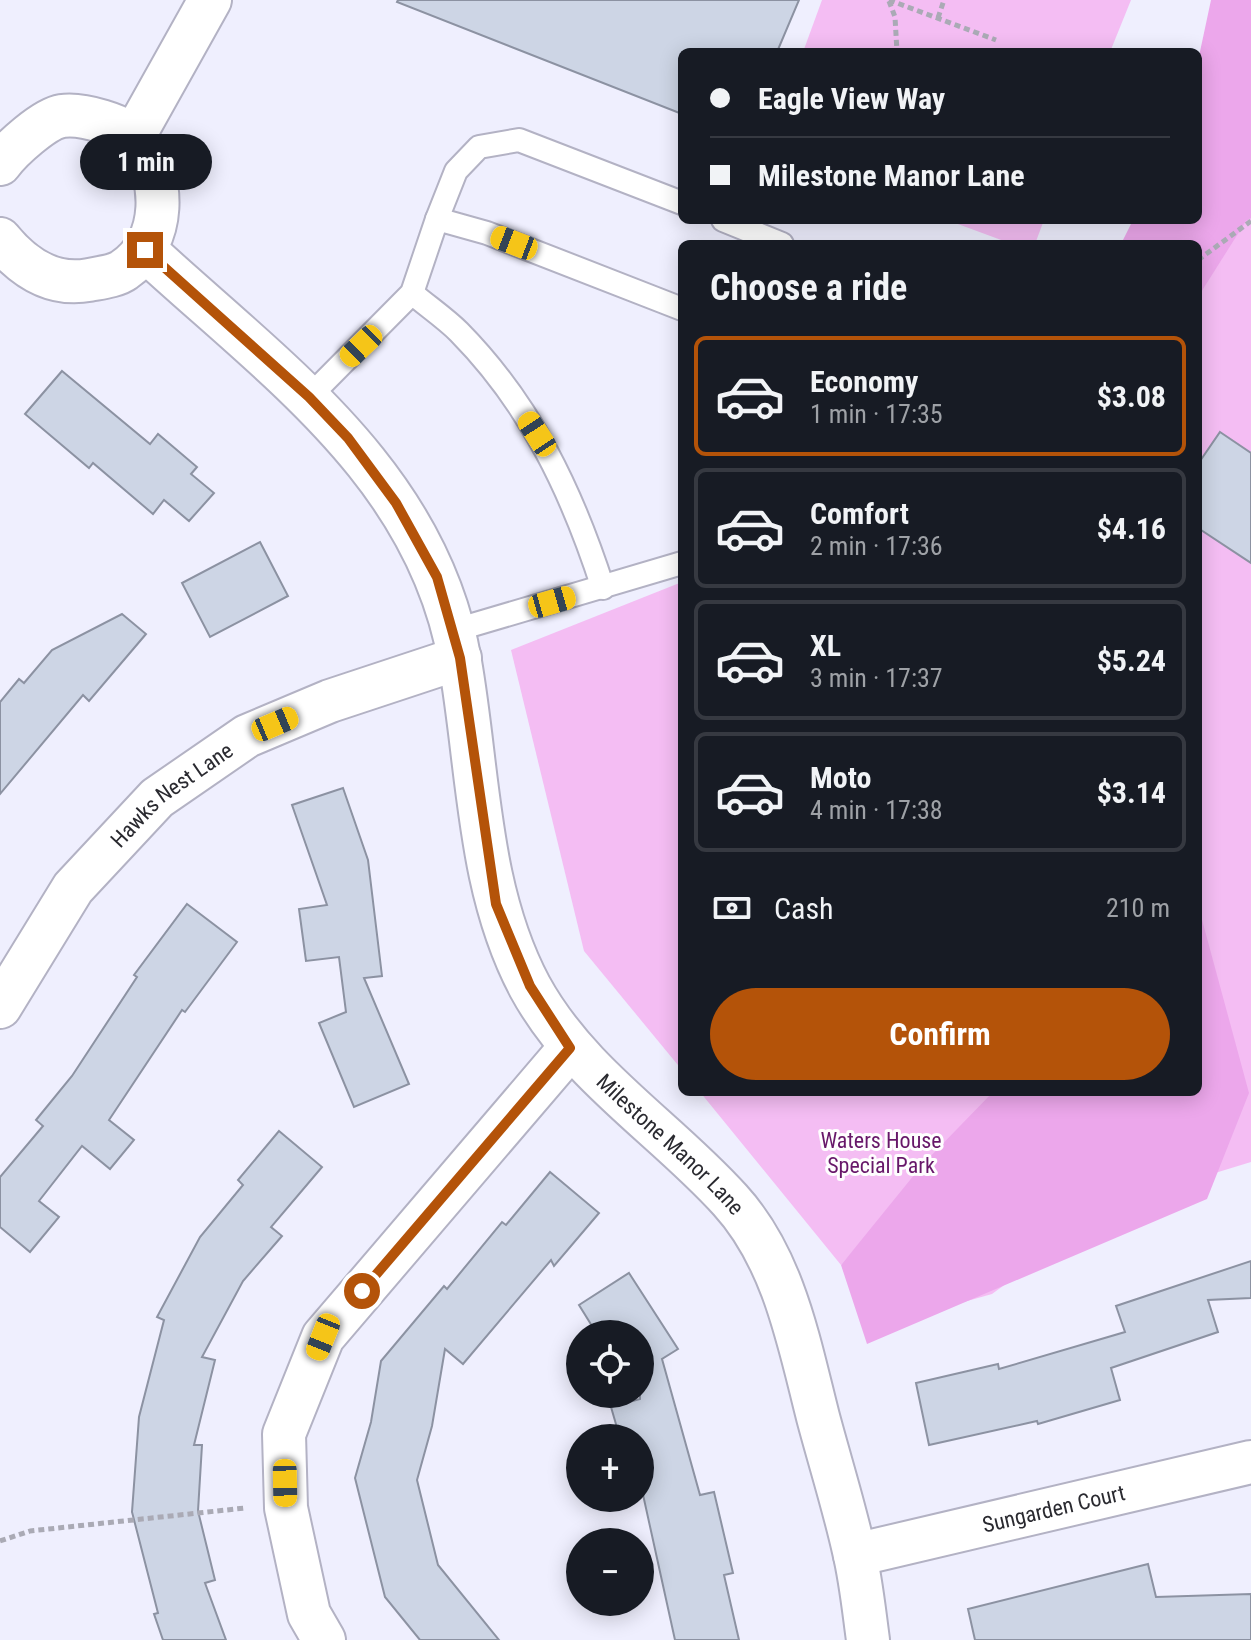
<!DOCTYPE html>
<html lang="en">
<head>
<meta charset="utf-8">
<style>
	body { margin:0; font-family:"Roboto Condensed",sans-serif; background:#242831; color:#f1f3f6; height:100vh; display:flex; flex-direction:column; font-size:30px; white-space:nowrap }
	* { box-sizing:border-box; margin:0 }
	p { font-size:26px; color:#9ea1a6 }
	.icon { flex:none; width:44px; height:44px; fill:none; stroke:currentColor; stroke-width:2; stroke-linecap:round; stroke-linejoin:round }
	.map { position:relative; flex:1; overflow:hidden }
	.side { position:absolute; left:678px; top:240px; width:524px; height:856px; display:flex; flex-direction:column; background:#171b24; border-radius:12px; box-shadow:0 4px 20px #0003 }
	.side>* { flex:none }
	.banner { position:absolute; left:678px; top:48px; width:524px; height:176px; border-radius:12px; box-shadow:0 4px 20px #0003; display:grid; align-content:center; height:176px; padding:0 32px; background:#171b24 }
	.buttons { position:absolute; left:566px; top:1320px; display:grid; gap:16px }
	.buttons a { display:grid; place-items:center; width:88px; height:88px; border-radius:50%; background:#171b24; box-shadow:0 4px 20px #0003; font-size:40px }
	.end { position:absolute; width:36px; height:36px; margin:-18px; border:10px solid #b45309; background:#fff; box-shadow:0 0 0 4px #fff }
	.from { border-radius:50% }
	.bubble { position:absolute; height:56px; border-radius:28px; background:#171b24; box-shadow:0 4px 20px #0003; font-size:26px; font-weight:700; line-height:56px; text-align:center }
	.car { position:absolute; width:24px; height:48px; margin:-24px -12px; border-radius:10px; box-shadow:0 0 6px 2px #0007; background:linear-gradient(#f5c518 24%,#345 0 40%,#f5c518 0 76%,#345 0 86%,#f5c518 0) }
	.banner b { display:flex; align-items:center; gap:28px; height:76px; font-size:30px }
	.banner b+b { border-top:2px solid #363941 }
	.banner i { width:20px; height:20px; background:#f1f3f6 }
	ul { padding:0; list-style:none }
	li { display:flex; align-items:center; gap:24px; height:120px; margin:0 16px 12px; padding:0 16px; border:4px solid #363941; border-radius:12px }
	li div { flex:1 }
	li b { display:block; font-size:30px }
	li em { font-style:normal; font-weight:700 }
	li.selected { border-color:#b45309 }
	li>.icon { width:72px; height:72px; stroke-width:1.5 }
	h2 { padding:0 32px; font-size:36px; line-height:96px }
	.pay { display:flex; align-items:center; gap:20px; height:88px; padding:0 32px; font-size:30px }
	.pay p { margin-inline-start:auto }
	.action { display:flex; gap:16px; margin-top:auto; padding:16px 32px }
	.action a { flex:1; height:92px; border-radius:48px; background:#b45309; color:#fff; font-size:32px; font-weight:700; line-height:92px; text-align:center }
	.map>svg:first-child { display:block }
	.green { fill:#f4bdf3 }
	.forest { fill:#eca7eb }
	.building { fill:#cdd5e5; stroke:#8c92a2; stroke-width:2 }
	.lines { fill:none; stroke-linecap:round; stroke-linejoin:round }
	.service-casing { stroke:#b3b2c4; stroke-width:26 }
	.minor-casing { stroke:#b3b2c4; stroke-width:46 }
	.path { stroke:#aaaab5; stroke-width:5; stroke-dasharray:6 4; stroke-linecap:butt }
	.service { stroke:#fff; stroke-width:22 }
	.minor { stroke:#fff; stroke-width:42 }
	.route { stroke:#b45309; stroke-width:10 }
	.labels { text-anchor:middle; dominant-baseline:central; stroke-width:6; stroke-linejoin:round; paint-order:stroke }
	.street-label { font-size:22px; fill:#2a2a30; stroke:#fefefe }
	.park-label { font-size:22px; fill:#671769; stroke:#fefefe }
</style>
</head>
<body>
<div class="map">
<svg width="1251" height="1640" viewBox="0 0 1251 1640">
	<rect width="100%" height="100%" fill="#efeffe"/>
	<!-- green -->
	<g class="green">
		<path d="M822 0H1131L1110 52H803Z"/>
		<path d="M1251 91V1162L1117 1203 992 1294 889 1323 864 1238 841 1265 700 1092H1198V220Z"/>
		<path d="M947 220H1044L1035 244H1012Z"/>
		<path d="M682 582V1070L584 951 511 650Z"/>
	</g>
	<!-- forest -->
	<g class="forest">
		<path d="M1211 0H1251V218L1246 221 1198 297V244H1121L1133 220H1198V61Z"/>
		<path d="M1198 905 1249 1093 1207 1199 867 1344 841 1265 923 1164 993 1092H1198Z"/>
	</g>
	<!-- building -->
	<g class="building">
		<path d="M398 0H799L777 52H682V114L397 2Z"/>
		<path d="M62 371 150 444 158 434 197 467 191 474 214 493 189 521 164 500 153 514 93 463 89 468 25 414Z"/>
		<path d="M1220 432 1251 453V563L1198 528V464Z"/>
		<path d="M260 542 288 596 210 637 182 583Z"/>
		<path d="M122 614 146 634 89 701 83 695 0 794V702L19 679 24 683 52 650Z"/>
		<path d="M343 788 368 860 382 976 364 978 409 1084 354 1107 319 1023 346 1012 339 957 306 961 299 909 327 905 292 805Z"/>
		<path d="M187 904 237 942 185 1012 182 1010 109 1120 134 1140 110 1169 82 1146 39 1201 59 1217 30 1252 0 1227V1177L43 1126 36 1120 72 1076 137 977 134 975Z"/>
		<path d="M279 1131 322 1167 271 1227 282 1236 243 1281 202 1357 215 1360 194 1445H202L198 1511 215 1580 205 1583 226 1640H163L154 1614 158 1613 132 1512 139 1417 164 1320 157 1317 200 1237 243 1185 238 1180Z"/>
		<path d="M550 1172 599 1213 554 1266 551 1260 463 1364 445 1349 432 1426 417 1480 438 1565 499 1640H420L385 1597 355 1478 371 1422 381 1361 444 1286 447 1289 502 1222 506 1225Z"/>
		<path d="M1251 1261V1298L1208 1300 1218 1332 1111 1368 1120 1400 1038 1424 1037 1421 929 1445 916 1383 998 1364 999 1369 1125 1332 1116 1306Z"/>
		<path d="M629 1273 678 1349 662 1359 700 1495 714 1492 733 1573 724 1575 739 1640H675L640 1481V1438H620L611 1407 640 1399V1334H597L579 1305Z"/>
		<path d="M1148 1564 1156 1597 1251 1594V1640H975L968 1609Z"/>
	</g>
	<g class="lines">
		<defs>
			<g id="service">
				<path d="M437 219 456 171 479 147 519 140 682 203"/>
				<path d="M723 220 782 244"/>
				<path d="M412 293C427 306 445 318 459 332 531 405 572 492 603 588"/>
				<path d="M309 397 412 293 437 219 487 233 682 309"/>
				<path d="M452 631 682 563"/>
			</g>
			<g id="minor">
				<path d="M134 136 210 0"/>
				<path d="M0 164C11 149 44 119 62 116 81 113 125 125 136 140 166 177 167 241 124 270 116 276 99 278 89 280 51 287 22 266 0 239"/>
				<path id="s1" d="M145 250C275 370 428 475 460 662 479 770 477 888 530 987 578 1075 665 1128 730 1200 784 1259 799 1343 818 1417 830 1462 844 1506 854 1551 861 1580 864 1611 868 1640"/>
				<path id="s2" d="M0 1007 73 888 157 798 247 736 330 701 460 658"/>
				<path id="s3" d="M855 1555 1251 1462"/>
				<path d="M324 1640 309 1614 286 1508 284 1434 323 1337 570 1048"/>
			</g>
		</defs>
		<!-- service casing -->
		<use href="#service" class="service-casing"/>
		<!-- minor casing -->
		<use href="#minor" class="minor-casing"/>
		<!-- path -->
		<g class="path">
			<path d="M889 0 996 40"/>
			<path d="M889 1 895 17 897 52"/>
			<path d="M938 18 944 0"/>
			<path d="M1198 260 1251 221"/>
			<path d="M0 1541 30 1531 245 1508"/>
		</g>
		<!-- service -->
		<use href="#service" class="service"/>
		<!-- minor -->
		<use href="#minor" class="minor"/>
	</g>
	<g class="lines">
		<!-- route -->
		<path class="route" d="M145 250 309 397 348 438 396 503 437 577 460 658 496 904 530 986 570 1048 362 1291"/>
	</g>
	<g class="labels">
		<!-- street labels -->
		<g class="street-label">
			<text stroke="none"><textPath href="#s2" startOffset="276">Hawks Nest Lane</textPath></text>
			<text stroke="none"><textPath href="#s1" startOffset="1076">Milestone Manor Lane</textPath></text>
			<text stroke="none"><textPath href="#s3" startOffset="204">Sungarden Court</textPath></text>
		</g>
		<!-- park labels -->
		<g class="park-label">
			<text x="881" y="1140">Waters House<tspan x="881" dy="25">Special Park</tspan></text>
		</g>
	</g>
</svg>
<div class="buttons">
<a><svg class="icon" aria-label="locate" viewBox="0 0 24 24"><circle cx="12" cy="12" r="6"/><path d="M12 2v4M12 18v4M2 12h4M18 12h4"/></svg></a>
<a>+</a>
<a>−</a>
</div>
<i class="end from" style="left:362px;top:1291px"></i>
<i class="end" style="left:145px;top:250px"></i>
<div class="bubble" style="left:80px;top:134px;width:132px">1 min</div>
<i class="car" style="left:514px;top:243px;rotate:291deg"></i>
<i class="car" style="left:361px;top:346px;rotate:226deg"></i>
<i class="car" style="left:537px;top:434px;rotate:327deg"></i>
<i class="car" style="left:552px;top:602px;rotate:74deg"></i>
<i class="car" style="left:275px;top:724px;rotate:67deg"></i>
<i class="car" style="left:323px;top:1337px;rotate:202deg"></i>
<i class="car" style="left:285px;top:1483px;rotate:179deg"></i>
<div class="banner">
<b><i class="from"></i>Eagle View Way</b>
<b><i></i>Milestone Manor Lane</b>
</div>
<section class="side">
<h2>Choose a ride</h2>
<ul>
<li class="selected"><svg class="icon" aria-label="car" viewBox="0 0 24 24"><path d="M5 17H2v-5l4-1 3-4h7l3 4 3 1v5h-3M9 17h6M6 11h13"/><circle cx="7" cy="17" r="2"/><circle cx="17" cy="17" r="2"/></svg><div><b>Economy</b><p>1 min · 17:35</p></div><em>$3.08</em></li>
<li><svg class="icon" aria-label="car" viewBox="0 0 24 24"><path d="M5 17H2v-5l4-1 3-4h7l3 4 3 1v5h-3M9 17h6M6 11h13"/><circle cx="7" cy="17" r="2"/><circle cx="17" cy="17" r="2"/></svg><div><b>Comfort</b><p>2 min · 17:36</p></div><em>$4.16</em></li>
<li><svg class="icon" aria-label="car" viewBox="0 0 24 24"><path d="M5 17H2v-5l4-1 3-4h7l3 4 3 1v5h-3M9 17h6M6 11h13"/><circle cx="7" cy="17" r="2"/><circle cx="17" cy="17" r="2"/></svg><div><b>XL</b><p>3 min · 17:37</p></div><em>$5.24</em></li>
<li><svg class="icon" aria-label="car" viewBox="0 0 24 24"><path d="M5 17H2v-5l4-1 3-4h7l3 4 3 1v5h-3M9 17h6M6 11h13"/><circle cx="7" cy="17" r="2"/><circle cx="17" cy="17" r="2"/></svg><div><b>Moto</b><p>4 min · 17:38</p></div><em>$3.14</em></li>
</ul>
<div class="pay"><svg class="icon" aria-label="cash" viewBox="0 0 24 24"><path d="M3 7h18v10H3z"/><circle cx="12" cy="12" r="2"/></svg>Cash<p>210 m</p></div>
<div class="action"><a>Confirm</a></div>
</section>
</div>
</body>
</html>
